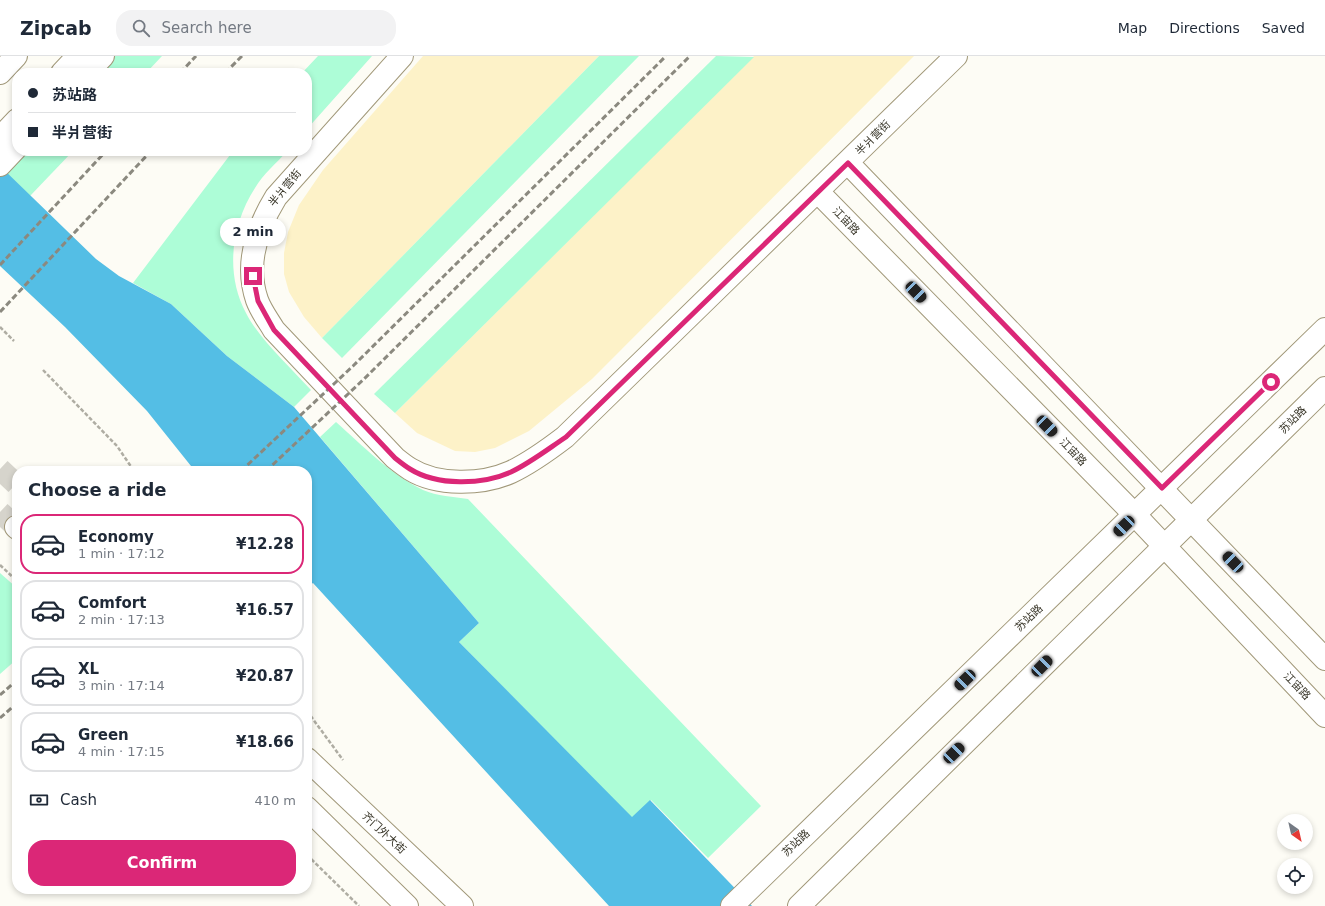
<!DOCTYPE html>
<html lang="en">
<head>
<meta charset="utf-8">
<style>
	body { margin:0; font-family:"DejaVu Sans","Noto Sans SC",sans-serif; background:#f2f2f3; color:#1f2937; height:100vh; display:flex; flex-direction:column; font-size:15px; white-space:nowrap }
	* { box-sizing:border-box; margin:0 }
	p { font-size:13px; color:#747a83 }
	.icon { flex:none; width:22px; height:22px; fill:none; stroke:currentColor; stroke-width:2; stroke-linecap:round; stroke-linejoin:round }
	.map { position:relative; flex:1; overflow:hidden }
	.sheet { position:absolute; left:12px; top:410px; width:300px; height:428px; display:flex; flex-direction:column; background:#fff; border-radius:16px; box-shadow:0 2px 6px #0003 }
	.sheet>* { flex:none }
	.banner { position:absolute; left:12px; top:12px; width:300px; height:88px; border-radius:16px; box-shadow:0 2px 6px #0003; display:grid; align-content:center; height:88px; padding:0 16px; background:#fff }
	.needle { width:26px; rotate:146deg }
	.controls { position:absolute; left:1277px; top:758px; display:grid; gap:8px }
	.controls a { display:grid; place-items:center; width:36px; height:36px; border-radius:50%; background:#fff; box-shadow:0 2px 6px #0003; font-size:20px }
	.end { position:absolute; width:18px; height:18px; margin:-9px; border:5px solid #db2777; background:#fff; box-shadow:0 0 0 2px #fff }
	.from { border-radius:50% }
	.bubble { position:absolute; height:28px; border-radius:14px; background:#fff; box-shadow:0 2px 6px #0003; font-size:13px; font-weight:700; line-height:28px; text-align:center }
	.car { position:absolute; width:12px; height:24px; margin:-12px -6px; border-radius:5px; box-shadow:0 0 3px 1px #0007; background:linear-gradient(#222 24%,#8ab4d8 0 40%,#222 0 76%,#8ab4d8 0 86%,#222 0) }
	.banner b { display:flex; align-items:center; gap:14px; height:38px; font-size:15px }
	.banner b+b { border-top:1px solid #e0e1e3 }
	.banner i { width:10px; height:10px; background:#1f2937 }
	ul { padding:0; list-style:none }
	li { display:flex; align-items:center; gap:12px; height:60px; margin:0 8px 6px; padding:0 8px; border:2px solid #e0e1e3; border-radius:16px }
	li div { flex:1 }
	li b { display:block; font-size:15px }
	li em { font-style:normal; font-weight:700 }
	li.selected { border-color:#db2777 }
	li>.icon { width:36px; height:36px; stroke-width:1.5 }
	h2 { padding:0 16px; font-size:18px; line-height:48px }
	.pay { display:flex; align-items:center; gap:10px; height:44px; padding:0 16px; font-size:15px }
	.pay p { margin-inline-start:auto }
	.primary-button { display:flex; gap:8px; margin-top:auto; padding:8px 16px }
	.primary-button a { flex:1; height:46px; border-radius:16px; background:#db2777; color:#fff; font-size:16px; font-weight:700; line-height:46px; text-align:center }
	header { display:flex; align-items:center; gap:24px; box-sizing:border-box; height:56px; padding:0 20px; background:#fff; border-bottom:1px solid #e0e1e3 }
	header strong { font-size:19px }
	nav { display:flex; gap:22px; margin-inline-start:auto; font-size:14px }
	.search { width:280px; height:36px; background:#f2f2f3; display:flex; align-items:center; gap:10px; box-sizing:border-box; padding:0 14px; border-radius:16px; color:#747a83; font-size:15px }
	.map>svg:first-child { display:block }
	.built { fill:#fdf2c8 }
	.green { fill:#adfdd7 }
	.water { fill:#54bee5 }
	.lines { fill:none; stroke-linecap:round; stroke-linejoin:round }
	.major-tunnel { stroke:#d6d4cc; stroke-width:22; stroke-dasharray:22 11; stroke-linecap:butt }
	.minor-casing { stroke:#a19879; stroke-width:24 }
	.major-casing { stroke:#a19879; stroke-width:24 }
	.highway-casing { stroke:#a19879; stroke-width:24 }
	.path { stroke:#afada3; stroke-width:2.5; stroke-dasharray:4 2; stroke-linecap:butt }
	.minor { stroke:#fff; stroke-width:22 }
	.major { stroke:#fff; stroke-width:22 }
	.highway { stroke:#fff; stroke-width:22 }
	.rail { stroke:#8b897f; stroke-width:3; stroke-dasharray:6 3; stroke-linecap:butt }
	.route { stroke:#db2777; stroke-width:5 }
	.labels { text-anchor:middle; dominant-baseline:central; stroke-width:3; stroke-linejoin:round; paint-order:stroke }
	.street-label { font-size:11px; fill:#383528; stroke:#fff }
</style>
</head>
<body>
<header>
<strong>Zipcab</strong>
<div class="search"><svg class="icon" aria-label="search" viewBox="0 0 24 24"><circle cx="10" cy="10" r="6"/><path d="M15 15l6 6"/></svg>Search here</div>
<nav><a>Map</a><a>Directions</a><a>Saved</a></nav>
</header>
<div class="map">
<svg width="1325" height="850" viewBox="0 0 1325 850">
	<rect width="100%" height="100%" fill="#fdfcf5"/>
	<!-- built -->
	<g class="built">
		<path d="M423 0H599L322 282 304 261 289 236 284 218V197L288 176 299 149 323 114Z"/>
		<path d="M754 0H914L592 323 529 375 495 392 475 396 455 395 417 377 395 357Z"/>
	</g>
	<!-- green -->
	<g class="green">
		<path d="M111 0H162L146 17H95Z"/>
		<path d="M318 0H372L307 73V17H302Z"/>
		<path d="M599 0H639L342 302 322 282Z"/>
		<path d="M716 0 754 1 395 357 374 338Z"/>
		<path d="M21 95H73L30 140 3 114Z"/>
		<path d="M233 95H287C277 107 263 118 255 132 231 169 225 218 246 257 259 283 291 312 311 334L294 351 227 300 171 248 133 227Z"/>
		<path d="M336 366C363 390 390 418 423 434 437 440 454 441 468 443L761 750 708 802 651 744 632 762 459 586 479 567 320 381Z"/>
		<path d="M0 517 17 532V603L0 618Z"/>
	</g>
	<!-- water -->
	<path class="water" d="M0 110 96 203 119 220 171 248 227 300 294 351 479 567 459 586 632 761 650 744 752 850H609L313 527 307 531V415H195L147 355 65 271 0 210Z"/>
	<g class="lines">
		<!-- major-tunnel -->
		<g class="major-tunnel">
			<path d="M0 413 17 429"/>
			<path d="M0 456 16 471"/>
		</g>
		<defs>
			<g id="minor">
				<path d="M402 0 276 141C257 172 245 209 257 244 261 255 268 264 274 274L395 402C400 406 405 410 410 413 437 430 482 429 511 416 530 407 548 394 565 381L956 0"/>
				<path d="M848 107 1325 603"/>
				<path d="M818 136 1135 459 1325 660"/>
			</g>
			<g id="major">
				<path d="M87 17 103 0"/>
				<path d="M0 109 17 91"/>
				<path d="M16 471 17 472"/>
				<path d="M307 703 462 850"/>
				<path d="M307 752 407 850"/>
				<path d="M732 850 1325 273"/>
				<path d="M799 850 1325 332"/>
			</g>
			<g id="highway">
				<path d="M0 17 16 0"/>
				<path d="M62 17 78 0"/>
				<path d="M0 82 17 64"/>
			</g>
		</defs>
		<!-- minor casing -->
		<use href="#minor" class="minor-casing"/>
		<!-- major casing -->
		<use href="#major" class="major-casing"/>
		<!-- highway casing -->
		<use href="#highway" class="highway-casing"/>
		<!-- path -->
		<g class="path">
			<path d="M0 271 14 285"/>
			<path d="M43 314 117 390 134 415"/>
			<path d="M0 509 17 525"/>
			<path d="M307 655 343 704"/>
			<path d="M307 799 359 850"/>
		</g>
		<!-- minor -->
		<use href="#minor" class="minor"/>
		<!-- major -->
		<use href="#major" class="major"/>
		<!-- highway -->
		<use href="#highway" class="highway"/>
		<!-- rail -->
		<g class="rail">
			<path d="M180 17 196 0"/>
			<path d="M225 17 242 0"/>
			<path d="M0 209 106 95"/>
			<path d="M0 256 151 95"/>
			<path d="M241 415 353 310 666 0"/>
			<path d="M266 415 364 323 690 0"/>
			<path d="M0 639 17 624"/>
			<path d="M0 662 17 647"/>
		</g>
	</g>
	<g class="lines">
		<!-- route -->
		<path class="route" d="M253 220 258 245 274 274 395 402C400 406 405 410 410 413 437 430 482 429 511 416 530 407 548 393 566 381L848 107 1162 432 1271 326"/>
	</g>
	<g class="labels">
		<!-- street labels -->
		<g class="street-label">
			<text transform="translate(873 82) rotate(-45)">半爿营街</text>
			<text transform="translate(285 132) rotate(-51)">半爿营街</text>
			<text transform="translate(846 165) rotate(46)">江宙路</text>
			<text transform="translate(1293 364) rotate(-45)">苏站路</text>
			<text transform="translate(1073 396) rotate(46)">江宙路</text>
			<text transform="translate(1029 562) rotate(-44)">苏站路</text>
			<text transform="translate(1297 630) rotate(46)">江宙路</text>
			<text transform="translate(384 777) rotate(43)">齐门外大街</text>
			<text transform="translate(796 787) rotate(-44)">苏站路</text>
		</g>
	</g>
</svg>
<div class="controls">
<a><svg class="needle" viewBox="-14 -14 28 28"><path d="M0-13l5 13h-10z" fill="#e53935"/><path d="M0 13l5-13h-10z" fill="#747a83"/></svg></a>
<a><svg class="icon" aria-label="locate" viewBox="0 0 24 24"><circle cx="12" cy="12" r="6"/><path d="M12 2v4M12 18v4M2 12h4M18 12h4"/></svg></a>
</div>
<i class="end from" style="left:1271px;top:326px"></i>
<i class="end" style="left:253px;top:220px"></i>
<div class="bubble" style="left:220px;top:162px;width:66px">2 min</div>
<i class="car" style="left:916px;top:236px;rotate:136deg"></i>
<i class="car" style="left:1047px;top:370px;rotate:136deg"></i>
<i class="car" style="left:1124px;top:470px;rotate:226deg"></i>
<i class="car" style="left:1233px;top:506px;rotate:316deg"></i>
<i class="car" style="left:1042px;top:610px;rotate:45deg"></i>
<i class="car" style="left:965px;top:624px;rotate:226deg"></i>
<i class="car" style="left:954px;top:697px;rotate:46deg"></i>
<div class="banner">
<b><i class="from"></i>苏站路</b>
<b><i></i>半爿营街</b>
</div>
<section class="sheet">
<h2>Choose a ride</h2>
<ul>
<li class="selected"><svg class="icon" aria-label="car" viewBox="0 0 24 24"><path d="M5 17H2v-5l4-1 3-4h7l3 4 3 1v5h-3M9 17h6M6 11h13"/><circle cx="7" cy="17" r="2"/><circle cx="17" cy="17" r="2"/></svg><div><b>Economy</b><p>1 min · 17:12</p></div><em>¥12.28</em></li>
<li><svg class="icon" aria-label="car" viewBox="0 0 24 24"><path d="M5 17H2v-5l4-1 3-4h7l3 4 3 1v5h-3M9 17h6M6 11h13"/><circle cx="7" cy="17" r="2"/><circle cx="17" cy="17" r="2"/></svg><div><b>Comfort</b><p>2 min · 17:13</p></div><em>¥16.57</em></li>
<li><svg class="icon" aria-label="car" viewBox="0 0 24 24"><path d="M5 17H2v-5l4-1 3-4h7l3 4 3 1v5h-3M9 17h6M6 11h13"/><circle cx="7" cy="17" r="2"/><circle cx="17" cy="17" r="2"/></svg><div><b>XL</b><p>3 min · 17:14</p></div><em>¥20.87</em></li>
<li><svg class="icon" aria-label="car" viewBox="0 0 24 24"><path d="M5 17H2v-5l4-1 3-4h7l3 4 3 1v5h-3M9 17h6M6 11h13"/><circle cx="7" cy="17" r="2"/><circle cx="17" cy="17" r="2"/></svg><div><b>Green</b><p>4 min · 17:15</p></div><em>¥18.66</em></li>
</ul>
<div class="pay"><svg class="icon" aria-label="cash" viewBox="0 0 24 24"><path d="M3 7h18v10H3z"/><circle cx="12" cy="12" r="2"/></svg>Cash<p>410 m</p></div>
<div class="primary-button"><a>Confirm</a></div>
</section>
</div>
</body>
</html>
